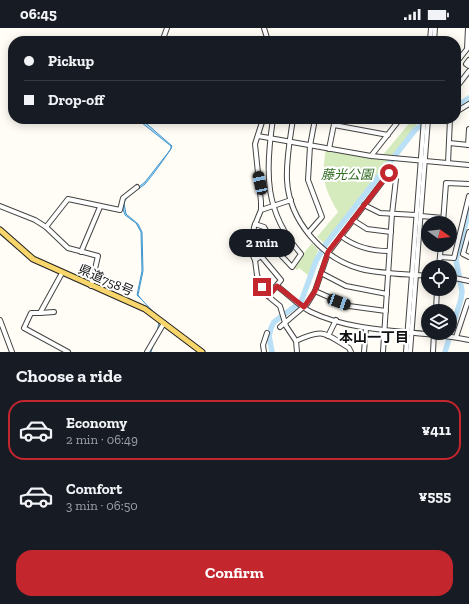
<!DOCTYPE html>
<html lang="en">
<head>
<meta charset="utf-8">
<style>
	body { margin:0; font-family:"Zilla Slab","Noto Sans JP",serif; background:#20242c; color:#f1f3f6; height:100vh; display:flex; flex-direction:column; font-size:15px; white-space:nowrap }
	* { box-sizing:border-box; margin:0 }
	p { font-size:13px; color:#9ea1a6 }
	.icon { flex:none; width:22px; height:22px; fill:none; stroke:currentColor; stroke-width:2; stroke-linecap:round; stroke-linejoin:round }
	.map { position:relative; height:324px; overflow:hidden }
	.panel { display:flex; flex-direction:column; background:#171b24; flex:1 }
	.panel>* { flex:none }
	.hud { position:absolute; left:8px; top:8px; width:453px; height:88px; border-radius:16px; box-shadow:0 2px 10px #0003; display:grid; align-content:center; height:88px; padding:0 16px; background:#171b24 }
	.needle { width:26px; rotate:105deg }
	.buttons { position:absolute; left:421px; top:188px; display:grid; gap:8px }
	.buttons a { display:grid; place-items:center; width:36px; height:36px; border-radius:50%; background:#171b24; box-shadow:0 2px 10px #0003; font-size:20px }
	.end { position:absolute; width:18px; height:18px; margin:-9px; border:5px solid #c4262e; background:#fff; box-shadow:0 0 0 2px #fff }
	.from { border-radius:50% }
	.bubble { position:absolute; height:28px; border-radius:14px; background:#171b24; box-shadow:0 2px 10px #0003; font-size:13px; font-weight:800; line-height:28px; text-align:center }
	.car { position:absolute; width:12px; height:24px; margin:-12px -6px; border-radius:5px; box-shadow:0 0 3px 1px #0007; background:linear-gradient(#222 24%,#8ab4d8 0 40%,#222 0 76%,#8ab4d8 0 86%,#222 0) }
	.hud b { display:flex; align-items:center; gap:14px; height:38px; font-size:15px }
	.hud b+b { border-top:1px solid #363941 }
	.hud i { width:10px; height:10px; background:#f1f3f6 }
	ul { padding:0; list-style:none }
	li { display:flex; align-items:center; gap:12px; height:60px; margin:0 8px 6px; padding:0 8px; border:2px solid transparent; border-radius:16px }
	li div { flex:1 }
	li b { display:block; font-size:15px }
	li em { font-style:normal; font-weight:800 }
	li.current { border-color:#c4262e }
	li>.icon { width:36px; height:36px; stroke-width:1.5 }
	h2 { padding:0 16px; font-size:18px; line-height:48px }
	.button { display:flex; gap:8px; margin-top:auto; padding:8px 16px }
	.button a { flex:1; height:46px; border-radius:16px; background:#c4262e; color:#fff; font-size:16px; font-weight:800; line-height:46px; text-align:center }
	.status { display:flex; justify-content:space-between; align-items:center; height:28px; padding:0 20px; background:#171b24; direction:ltr }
	.status svg { height:11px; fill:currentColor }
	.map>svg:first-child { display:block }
	.green { fill:#d5ebbd }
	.water { fill:#b9e0f7; stroke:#3f96cf }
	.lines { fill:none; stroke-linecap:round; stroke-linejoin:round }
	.stream { stroke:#3f96cf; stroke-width:1 }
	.river { stroke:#b9e0f7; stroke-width:5.5 }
	.minor-casing { stroke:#444; stroke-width:6 }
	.major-casing { stroke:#222; stroke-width:7 }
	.minor { stroke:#fff; stroke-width:4 }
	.major { stroke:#f9d66b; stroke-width:5 }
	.route { stroke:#c4262e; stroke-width:5 }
	.labels { text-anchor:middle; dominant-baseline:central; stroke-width:4; stroke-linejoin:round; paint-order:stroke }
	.park-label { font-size:13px; font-style:italic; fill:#2f6b1f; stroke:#fff }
	.street-label { font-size:13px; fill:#111; stroke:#fff }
	.neighbourhood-label { font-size:14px; font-weight:bold; fill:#111; stroke:#fff }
</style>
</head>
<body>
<div class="status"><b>06:45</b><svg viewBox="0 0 49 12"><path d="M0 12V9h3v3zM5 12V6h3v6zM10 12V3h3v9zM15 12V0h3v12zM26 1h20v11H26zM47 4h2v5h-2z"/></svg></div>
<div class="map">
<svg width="469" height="324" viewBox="0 0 469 324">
	<rect width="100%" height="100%" fill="#fffdf5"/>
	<!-- green -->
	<g class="green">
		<path d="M413 91H418V95L324 215 317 209 338 184C322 156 322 150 326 118L381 129Z"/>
		<path d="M312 215 318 222 309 248 299 240 297 242 293 239Z"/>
	</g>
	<!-- water -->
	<path class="water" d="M137 91 147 96 172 118C172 121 149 152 145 156 138 162 127 166 124 175L126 186 138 196 142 204 143 243 138 267 142 272 137 267 142 243 141 204 136 195 125 187 123 181 124 171 145 154 171 121V118Z"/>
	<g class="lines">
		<!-- stream -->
		<g class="stream">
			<path d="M142 272 160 291"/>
			<path d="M157 304 159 294"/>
			<path d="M151 324 154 315"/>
		</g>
		<!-- river -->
		<g class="river">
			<path d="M456 79 469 70"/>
			<path d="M272 324 269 308 271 300 274 294 301 274 316 233 326 216 415 102 431 91"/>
			<path d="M445 324 461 271 462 263 456 232 469 183"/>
		</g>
		<defs>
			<g id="minor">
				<path d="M264 0 268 13"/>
				<path d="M163 11 167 0"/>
				<path d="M430 13 431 0"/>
				<path d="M434 13 435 0"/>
				<path d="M469 32 466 36 469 38"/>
				<path d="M456 35 467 21 468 0"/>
				<path d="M456 60 469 43"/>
				<path d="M456 84 469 76"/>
				<path d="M263 91 255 116 261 174V182L254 199 251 224 255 232 257 247 262 259 269 269 280 278 286 298 296 313 297 324"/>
				<path d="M293 91C290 111 286 131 287 152 289 192 322 231 361 241 382 246 406 246 428 248"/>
				<path d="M334 97 388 107"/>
				<path d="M258 108 371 128 469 137"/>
				<path d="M449 115 469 117"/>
				<path d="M468 117 469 101"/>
				<path d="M329 121 335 91"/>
				<path d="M371 128 400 91"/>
				<path d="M448 135 450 91"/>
				<path d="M364 177 380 185 416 187"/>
				<path d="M0 178 35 192 46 199 68 220 98 228 91 258"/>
				<path d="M261 182 291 172"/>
				<path d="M421 188 443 190"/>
				<path d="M353 192 367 201 391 204"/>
				<path d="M443 195 446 155 469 156"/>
				<path d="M255 196 264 199 278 224 292 239 301 226C264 184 265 144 273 91"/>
				<path d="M46 199 68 171 120 182 123 170 137 159"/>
				<path d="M469 204 463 226 469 229"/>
				<path d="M308 205 322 189 308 152 310 118 315 91"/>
				<path d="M341 208C355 219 372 223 389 223"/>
				<path d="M81 224 100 179"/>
				<path d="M440 229 454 230 469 168"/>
				<path d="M255 232 261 228 281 252 268 268"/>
				<path d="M439 239 441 217"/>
				<path d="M62 245 40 285H31L24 300 68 324"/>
				<path d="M321 245 346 258 387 266"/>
				<path d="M450 249 469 253"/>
				<path d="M277 258C288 266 299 278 311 284 359 307 418 301 469 312"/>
				<path d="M315 263 349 278 386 283"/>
				<path d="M436 283 437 261"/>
				<path d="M40 285 54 284"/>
				<path d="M0 292 12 324"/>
				<path d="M280 299 307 276 315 263 328 225 389 145 396 151 392 186 383 324"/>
				<path d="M328 308 336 292"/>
				<path d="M456 309 468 273H469"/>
				<path d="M296 313C324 300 324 305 349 320L351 324"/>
				<path d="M147 324 164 295"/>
				<path d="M264 324 263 317 267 305"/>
				<path d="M364 324 366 300"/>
				<path d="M406 324 424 91"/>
				<path d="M410 324 428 91"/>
				<path d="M433 324 434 305"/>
			</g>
			<path id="major" d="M0 202 33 231 145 281 202 324"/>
		</defs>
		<!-- minor casing -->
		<use href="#minor" class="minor-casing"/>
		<!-- major casing -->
		<use href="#major" class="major-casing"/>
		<!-- minor -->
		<use href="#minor" class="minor"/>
		<!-- major -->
		<use href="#major" class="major"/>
	</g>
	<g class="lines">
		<!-- route -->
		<path class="route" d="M262 259 268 268 277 258 304 279 315 263 328 224 389 145"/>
	</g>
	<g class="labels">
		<!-- park labels -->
		<g class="park-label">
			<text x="347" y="146">藤光公園</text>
		</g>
		<!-- street labels -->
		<g class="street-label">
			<text transform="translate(106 252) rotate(24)">県道758号</text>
		</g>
		<!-- neighbourhood labels -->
		<g class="neighbourhood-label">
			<text x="374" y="309">本山一丁目</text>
		</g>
	</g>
</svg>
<div class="buttons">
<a><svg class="needle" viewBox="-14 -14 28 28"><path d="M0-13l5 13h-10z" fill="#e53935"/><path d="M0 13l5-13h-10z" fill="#9ea1a6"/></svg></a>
<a><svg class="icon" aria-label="locate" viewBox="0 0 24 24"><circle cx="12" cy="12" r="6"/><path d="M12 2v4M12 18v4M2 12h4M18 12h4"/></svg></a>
<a><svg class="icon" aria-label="layers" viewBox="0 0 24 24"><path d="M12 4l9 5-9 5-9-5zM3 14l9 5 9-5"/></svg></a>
</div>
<i class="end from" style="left:389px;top:145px"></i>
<i class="end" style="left:262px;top:259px"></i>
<div class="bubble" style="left:229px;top:201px;width:66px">2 min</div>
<i class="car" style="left:260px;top:155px;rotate:348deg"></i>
<i class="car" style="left:339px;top:274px;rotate:110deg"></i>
<div class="hud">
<b><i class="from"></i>Pickup</b>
<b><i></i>Drop-off</b>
</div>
</div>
<section class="panel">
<h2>Choose a ride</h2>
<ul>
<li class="current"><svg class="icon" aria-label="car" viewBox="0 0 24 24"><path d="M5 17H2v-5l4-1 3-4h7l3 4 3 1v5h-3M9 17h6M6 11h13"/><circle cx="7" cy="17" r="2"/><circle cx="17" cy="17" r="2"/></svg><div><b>Economy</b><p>2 min · 06:49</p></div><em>¥411</em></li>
<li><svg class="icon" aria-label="car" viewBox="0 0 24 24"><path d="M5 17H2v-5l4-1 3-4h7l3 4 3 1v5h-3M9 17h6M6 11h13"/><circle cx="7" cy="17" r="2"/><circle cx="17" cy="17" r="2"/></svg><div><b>Comfort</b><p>3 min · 06:50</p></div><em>¥555</em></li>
</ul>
<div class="button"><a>Confirm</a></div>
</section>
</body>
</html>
